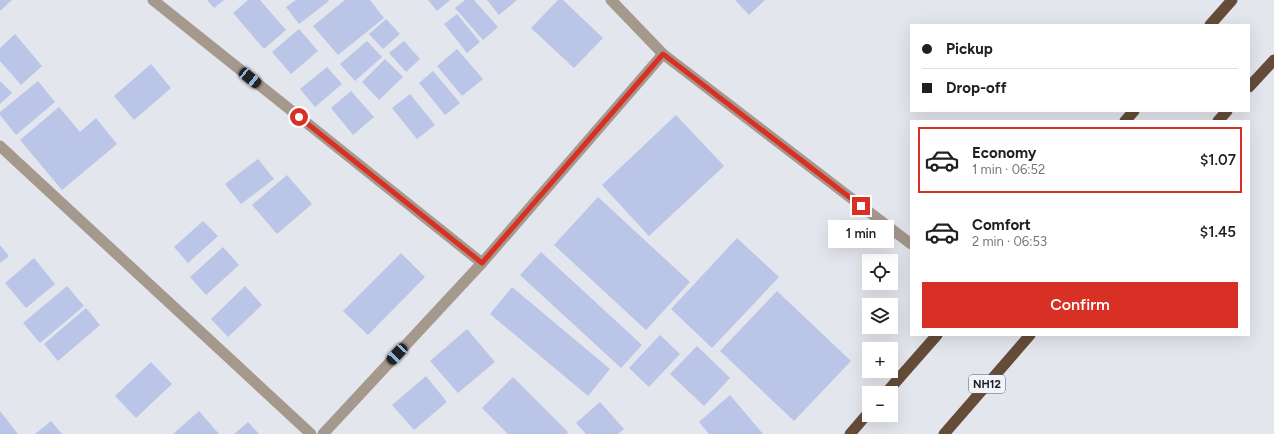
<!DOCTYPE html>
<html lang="en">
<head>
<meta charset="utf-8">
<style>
	body { margin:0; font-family:Figtree,sans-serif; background:#f2f2f2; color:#202124; height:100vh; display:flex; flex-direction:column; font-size:15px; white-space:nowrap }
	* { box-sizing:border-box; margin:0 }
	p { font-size:13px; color:#757577 }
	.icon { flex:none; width:22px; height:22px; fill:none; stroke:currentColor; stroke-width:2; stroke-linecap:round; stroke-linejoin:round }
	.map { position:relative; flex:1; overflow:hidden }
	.sheet { position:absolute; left:910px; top:120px; width:340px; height:216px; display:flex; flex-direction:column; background:#fff; border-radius:0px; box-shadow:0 4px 16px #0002 }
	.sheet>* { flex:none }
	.top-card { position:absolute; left:910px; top:24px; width:340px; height:88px; border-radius:0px; box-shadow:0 4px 16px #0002; display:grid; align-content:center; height:88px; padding:0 12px; background:#fff }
	.tools { position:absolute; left:862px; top:254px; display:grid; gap:8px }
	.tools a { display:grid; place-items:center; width:36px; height:36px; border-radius:0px; background:#fff; box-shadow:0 4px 16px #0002; font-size:20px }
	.end { position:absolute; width:18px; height:18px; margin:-9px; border:5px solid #d93025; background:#fff; box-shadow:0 0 0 2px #fff }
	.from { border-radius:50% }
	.bubble { position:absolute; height:28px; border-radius:0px; background:#fff; box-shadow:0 4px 16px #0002; font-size:13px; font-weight:600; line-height:28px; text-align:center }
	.car { position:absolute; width:12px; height:24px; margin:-12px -6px; border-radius:5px; box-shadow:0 0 3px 1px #0007; background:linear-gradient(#222 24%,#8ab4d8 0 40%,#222 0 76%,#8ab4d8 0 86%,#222 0) }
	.top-card b { display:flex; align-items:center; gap:14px; height:38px; font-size:15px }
	.top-card b+b { border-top:1px solid #e0e0e0 }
	.top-card i { width:10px; height:10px; background:#202124 }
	ul { padding:7px 0 0; list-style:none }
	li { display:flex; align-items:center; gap:12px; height:66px; margin:0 8px 6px; padding:0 4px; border:2px solid transparent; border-radius:0px }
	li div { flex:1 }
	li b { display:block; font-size:15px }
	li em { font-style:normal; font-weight:600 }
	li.on { border-color:#d93025 }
	li>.icon { width:36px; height:36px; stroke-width:1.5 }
	.action { display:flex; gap:8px; margin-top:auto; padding:8px 12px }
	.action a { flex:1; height:46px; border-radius:0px; background:#d93025; color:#fff; font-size:16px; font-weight:600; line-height:46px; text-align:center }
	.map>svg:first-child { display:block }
	.building { fill:#bbc5e7 }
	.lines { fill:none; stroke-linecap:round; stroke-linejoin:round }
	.minor { stroke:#a5988d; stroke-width:11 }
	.trunk { stroke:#644c38; stroke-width:11 }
	.route { stroke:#d93025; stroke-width:5 }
	.labels { text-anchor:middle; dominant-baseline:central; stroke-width:3; stroke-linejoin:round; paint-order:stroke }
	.shield { fill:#f1f3fa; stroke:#5b5c60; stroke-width:1 }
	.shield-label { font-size:11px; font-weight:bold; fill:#1b1c1e }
</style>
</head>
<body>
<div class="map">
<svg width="1274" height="434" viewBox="0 0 1274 434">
	<rect width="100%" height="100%" fill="#e4e6ed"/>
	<!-- building -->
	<g class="building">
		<path d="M0 0H12L0 11Z"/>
		<path d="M207 0H224L214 8Z"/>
		<path d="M248 0H260L286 30 264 49 233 13Z"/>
		<path d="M296 0H328L329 1 299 24 286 7Z"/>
		<path d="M345 0H370L384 18 338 55 313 26Z"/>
		<path d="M428 0H450L437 11Z"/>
		<path d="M465 0H474L498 27 483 40 455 8Z"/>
		<path d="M487 0H517L499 15Z"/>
		<path d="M558 0H563L603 38 574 68 531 28Z"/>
		<path d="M735 0H765L749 15Z"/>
		<path d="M457 14 480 42 467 53 444 24Z"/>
		<path d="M386 19 400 34 383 49 369 34Z"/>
		<path d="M299 29 318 51 291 74 272 52Z"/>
		<path d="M15 34 42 66 21 85 0 61V48Z"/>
		<path d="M367 41 382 57 355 81 340 64Z"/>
		<path d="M404 41 420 59 406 72 389 53Z"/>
		<path d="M457 49 483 79 462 96 437 66Z"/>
		<path d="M385 59 403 77 379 100 362 82Z"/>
		<path d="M151 64 171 88 134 120 114 96Z"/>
		<path d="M327 67 342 84 315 107 300 89Z"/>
		<path d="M433 71 460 103 445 115 419 83Z"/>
		<path d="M0 81 12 93 0 104Z"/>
		<path d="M38 81 55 102 16 135 0 115V112Z"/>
		<path d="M351 91 374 117 353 135 331 108Z"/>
		<path d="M410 94 435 125 417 139 392 108Z"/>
		<path d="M59 107 80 132 96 118 117 144 62 190 20 140Z"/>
		<path d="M676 115 724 166 649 236 602 185Z"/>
		<path d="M258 159 274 179 241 204 225 184Z"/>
		<path d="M287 175 312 204 277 234 252 205Z"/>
		<path d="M598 197 690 282 646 330 554 245Z"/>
		<path d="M203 221 218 236 188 263 174 247Z"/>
		<path d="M737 238 779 277 712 348 671 309Z"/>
		<path d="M0 245 9 256 0 263Z"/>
		<path d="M223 247 239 265 206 295 190 277Z"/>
		<path d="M541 252 642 345 621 368 520 275Z"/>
		<path d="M401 253 425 277 368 335 343 311Z"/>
		<path d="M34 258 55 284 26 308 5 283Z"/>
		<path d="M67 286 84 306 40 343 23 323Z"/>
		<path d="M245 286 262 305 228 337 211 319Z"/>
		<path d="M512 287 610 369 588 396 490 314Z"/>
		<path d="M777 291 851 361 794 421 720 351Z"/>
		<path d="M86 308 100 325 58 361 44 344Z"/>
		<path d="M467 329 495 362 458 393 430 361Z"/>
		<path d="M660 335 680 354 649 387 629 368Z"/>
		<path d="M697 346 730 378 704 406 670 374Z"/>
		<path d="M151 362 172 384 136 418 115 396Z"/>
		<path d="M426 376 447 402 414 430 392 405Z"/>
		<path d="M513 377 568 432 567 434H508L482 408Z"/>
		<path d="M730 395 763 434H709L699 422Z"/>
		<path d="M600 402 624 429 618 434H586L576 423Z"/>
		<path d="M0 411 18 434H0Z"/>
		<path d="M199 411 219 434H173Z"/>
		<path d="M51 421 62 434H35Z"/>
		<path d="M248 422 259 434H234Z"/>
	</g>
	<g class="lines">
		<!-- minor -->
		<g class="minor">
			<path d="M153 0 482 263"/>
			<path d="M611 0 663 54 911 244"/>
			<path d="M0 146 311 434"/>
			<path d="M323 434 482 263 663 54"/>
		</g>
		<!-- trunk -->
		<g class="trunk">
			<path d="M1210 25 1232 0"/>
			<path d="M1249 87 1274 60"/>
			<path d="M1125 121 1134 111"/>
			<path d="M1218 121 1227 111"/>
			<path d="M886 393 937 335"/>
			<path d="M850 434 869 412"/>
			<path d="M944 434 1030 335"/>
		</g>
	</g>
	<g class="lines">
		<!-- route -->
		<path class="route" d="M299 117 482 263 663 54 861 206"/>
	</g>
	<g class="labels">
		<!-- shield labels -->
		<rect class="shield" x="969" y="375" width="36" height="18" rx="3"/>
		<g class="shield-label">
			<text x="987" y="384">NH12</text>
		</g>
	</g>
</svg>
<div class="tools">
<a><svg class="icon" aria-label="locate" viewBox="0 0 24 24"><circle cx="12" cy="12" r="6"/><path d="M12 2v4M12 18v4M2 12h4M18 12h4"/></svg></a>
<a><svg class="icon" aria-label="layers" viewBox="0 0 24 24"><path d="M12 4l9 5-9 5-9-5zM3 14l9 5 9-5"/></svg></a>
<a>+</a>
<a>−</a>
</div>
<i class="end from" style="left:299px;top:117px"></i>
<i class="end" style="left:861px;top:206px"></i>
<div class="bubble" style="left:828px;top:220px;width:66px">1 min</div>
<i class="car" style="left:250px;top:78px;rotate:129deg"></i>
<i class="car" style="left:397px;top:354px;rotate:223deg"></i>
<div class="top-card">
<b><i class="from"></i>Pickup</b>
<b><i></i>Drop-off</b>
</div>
<section class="sheet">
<ul>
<li class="on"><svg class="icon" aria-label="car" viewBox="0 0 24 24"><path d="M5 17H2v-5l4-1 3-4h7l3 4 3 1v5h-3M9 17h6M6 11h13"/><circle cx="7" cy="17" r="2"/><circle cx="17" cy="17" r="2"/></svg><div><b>Economy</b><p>1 min · 06:52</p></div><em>$1.07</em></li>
<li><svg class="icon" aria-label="car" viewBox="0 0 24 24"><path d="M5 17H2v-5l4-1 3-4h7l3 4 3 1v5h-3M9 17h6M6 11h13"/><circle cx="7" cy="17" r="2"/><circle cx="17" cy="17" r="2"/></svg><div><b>Comfort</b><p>2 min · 06:53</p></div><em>$1.45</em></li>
</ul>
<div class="action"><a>Confirm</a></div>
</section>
</div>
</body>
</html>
